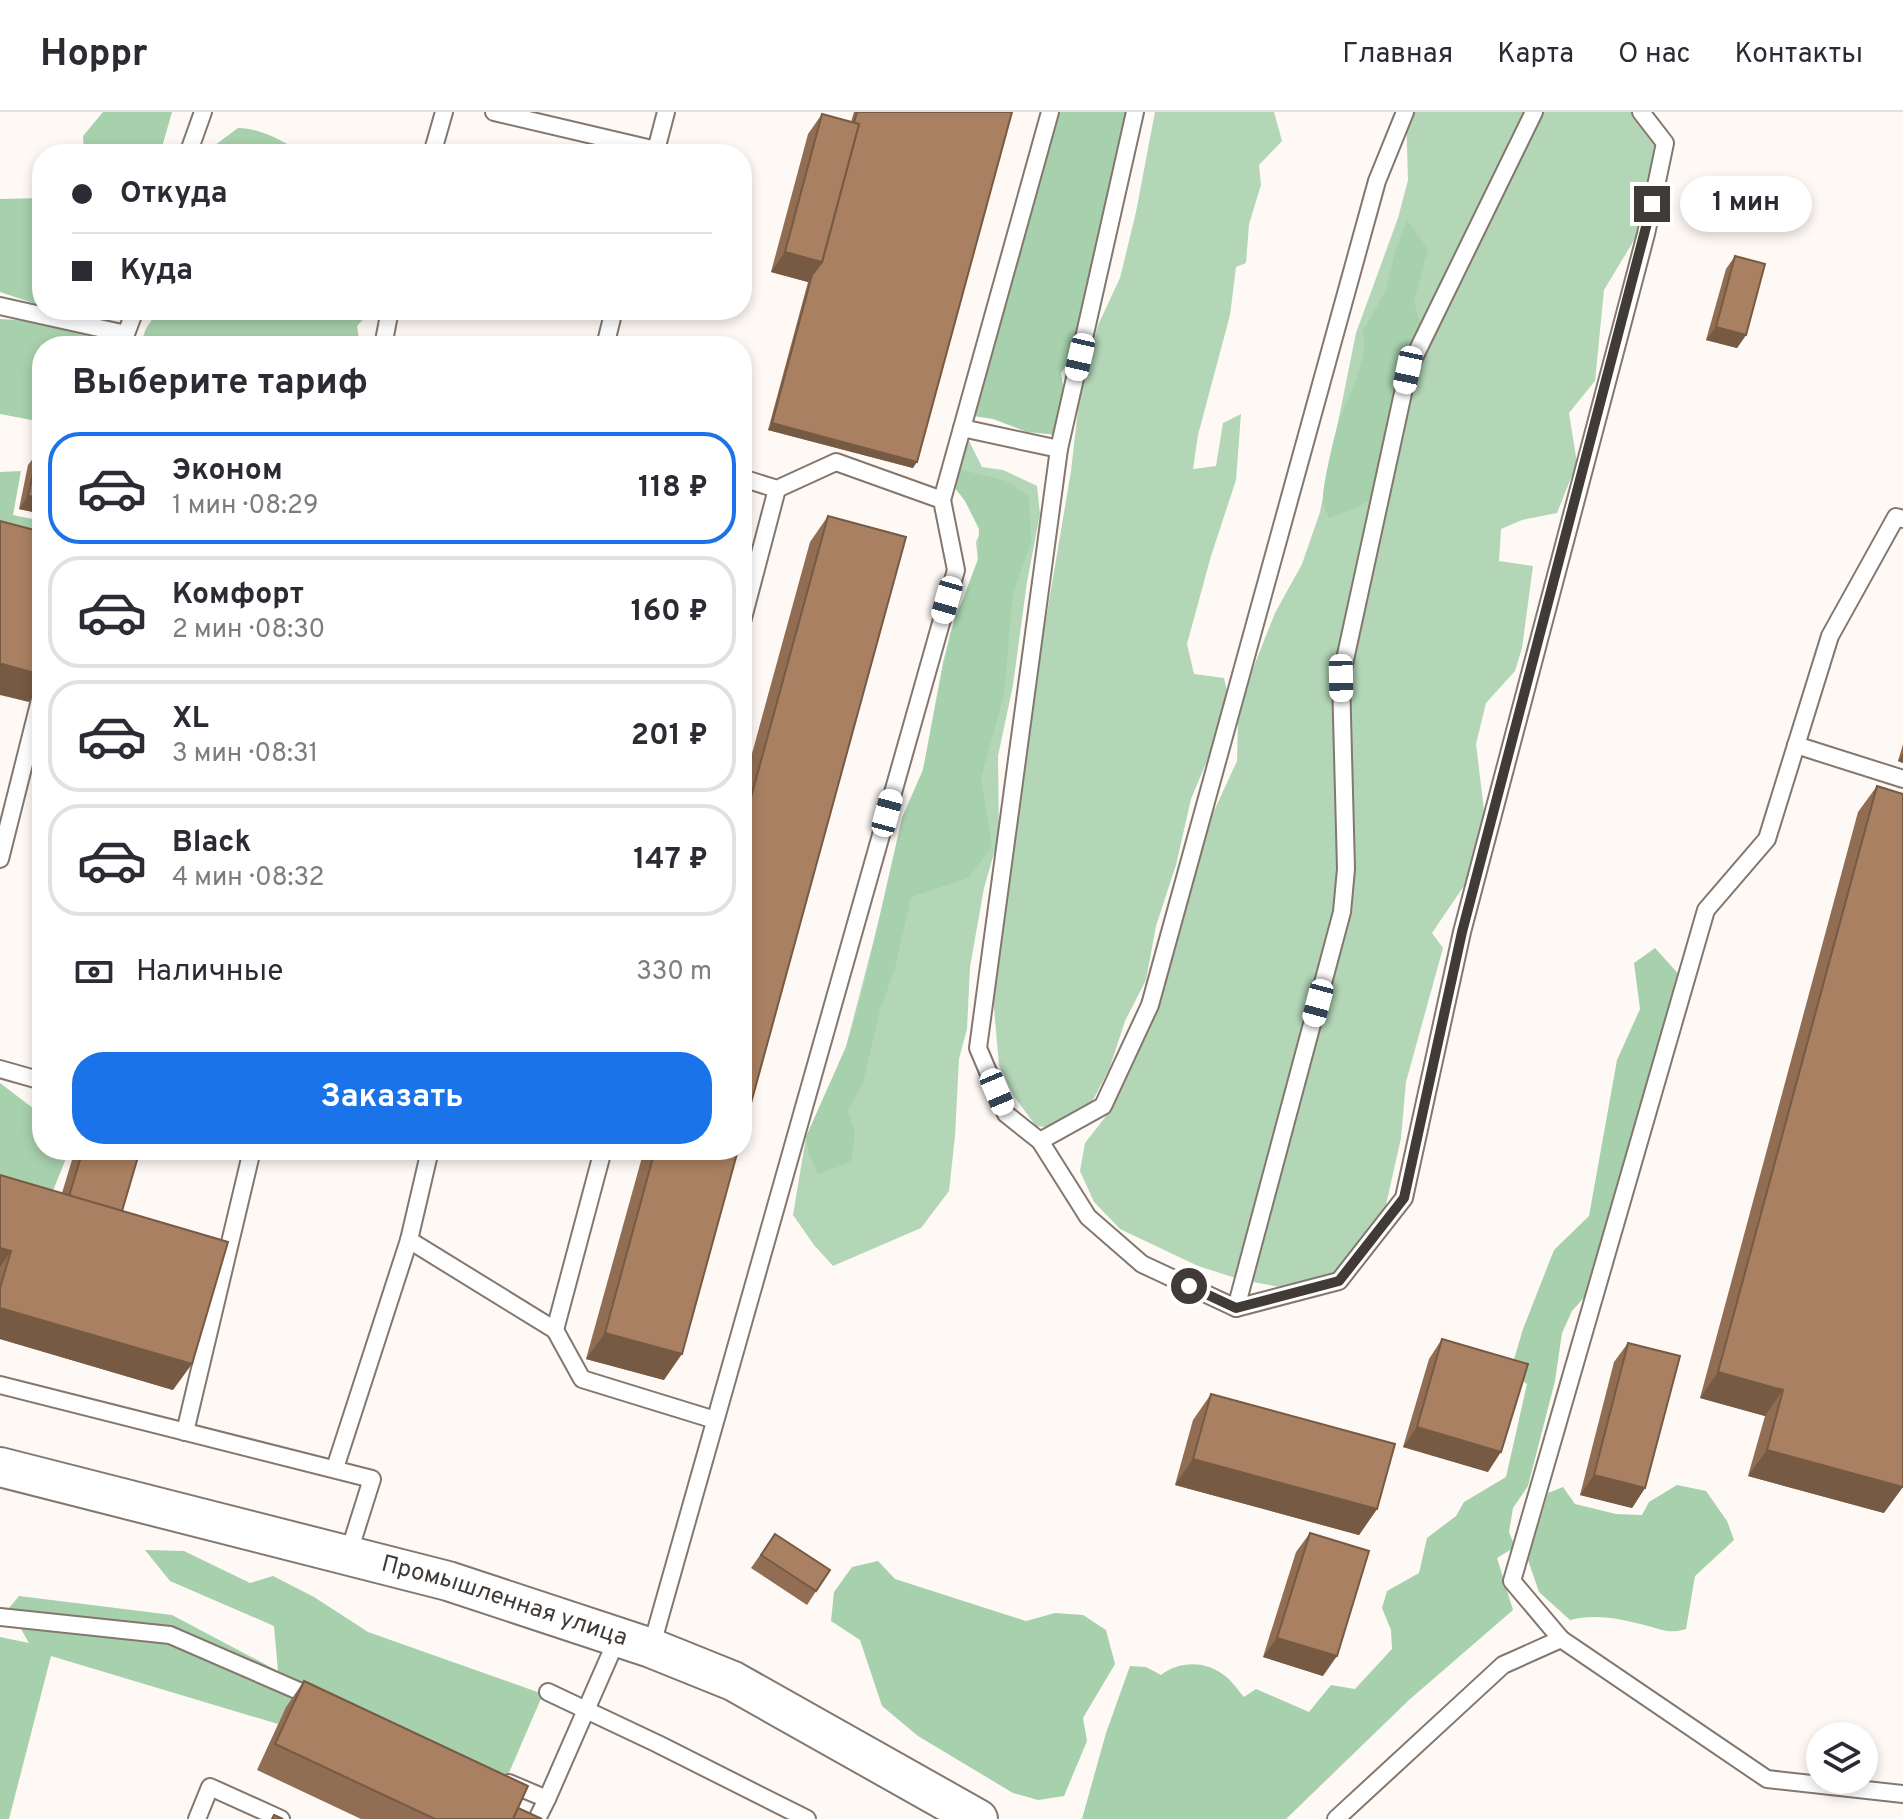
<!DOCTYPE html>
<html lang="ru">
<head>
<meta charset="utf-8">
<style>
	body { margin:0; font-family:Overpass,sans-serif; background:#f2f2f3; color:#2b2b33; height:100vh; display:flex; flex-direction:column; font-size:30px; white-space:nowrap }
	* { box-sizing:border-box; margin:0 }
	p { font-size:26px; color:#7c7c81 }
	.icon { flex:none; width:44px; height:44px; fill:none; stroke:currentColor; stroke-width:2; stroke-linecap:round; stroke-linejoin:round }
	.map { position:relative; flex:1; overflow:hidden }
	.panel { position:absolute; left:32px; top:224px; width:720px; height:824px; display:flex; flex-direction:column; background:#fff; border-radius:32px; box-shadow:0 4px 12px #0003 }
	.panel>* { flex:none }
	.banner { position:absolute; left:32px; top:32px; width:720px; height:176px; border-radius:32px; box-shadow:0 4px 12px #0003; display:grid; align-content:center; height:176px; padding:0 40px; background:#fff }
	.fabs { position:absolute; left:1806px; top:1610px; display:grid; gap:16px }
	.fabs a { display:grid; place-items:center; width:72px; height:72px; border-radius:50%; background:#fff; box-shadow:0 4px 12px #0003; font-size:40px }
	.end { position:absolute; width:36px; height:36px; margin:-18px; border:10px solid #403b37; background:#fff; box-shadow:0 0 0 4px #fff }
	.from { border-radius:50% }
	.bubble { position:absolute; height:56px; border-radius:28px; background:#fff; box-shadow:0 4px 12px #0003; font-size:26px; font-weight:700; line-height:56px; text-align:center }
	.car { position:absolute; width:24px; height:48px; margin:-24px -12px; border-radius:10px; box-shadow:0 0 6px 2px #0007; background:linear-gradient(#fff 24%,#345 0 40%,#fff 0 76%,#345 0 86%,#fff 0) }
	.banner b { display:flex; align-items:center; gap:28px; height:76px; font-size:30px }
	.banner b+b { border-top:2px solid #e1e1e2 }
	.banner i { width:20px; height:20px; background:#2b2b33 }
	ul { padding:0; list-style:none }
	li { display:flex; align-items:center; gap:24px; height:112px; margin:0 16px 12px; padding:0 24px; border:4px solid #e1e1e2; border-radius:32px }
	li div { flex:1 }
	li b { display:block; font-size:30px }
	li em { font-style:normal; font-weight:700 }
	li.selected { border-color:#1a73e8 }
	li>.icon { width:72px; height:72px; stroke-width:1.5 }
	h2 { padding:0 40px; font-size:36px; line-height:96px }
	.pay { display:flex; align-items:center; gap:20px; height:88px; padding:0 40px; font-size:30px }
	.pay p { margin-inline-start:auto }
	.primary-button { display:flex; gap:16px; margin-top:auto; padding:16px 40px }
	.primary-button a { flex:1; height:92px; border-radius:32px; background:#1a73e8; color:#fff; font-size:32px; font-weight:700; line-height:92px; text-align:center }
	header { display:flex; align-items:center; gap:48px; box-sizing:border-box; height:112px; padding:0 40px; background:#fff; border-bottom:2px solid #e1e1e2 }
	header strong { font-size:38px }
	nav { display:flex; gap:44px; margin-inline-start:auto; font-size:28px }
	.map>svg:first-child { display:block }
	.green { fill:#b3d6b7 }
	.forest { fill:#a7d0ac }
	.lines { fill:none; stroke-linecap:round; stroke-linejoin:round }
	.service-casing { stroke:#83776e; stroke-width:20 }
	.tertiary-casing { stroke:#83776e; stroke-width:42 }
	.service { stroke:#fff; stroke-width:16 }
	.tertiary { stroke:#fff; stroke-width:38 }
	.wall { fill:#916e53 }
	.shaded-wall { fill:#765a44 }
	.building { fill:#a98061; stroke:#765a44; stroke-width:2 }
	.route { stroke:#403b37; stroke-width:10 }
	.labels { text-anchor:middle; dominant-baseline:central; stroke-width:7; stroke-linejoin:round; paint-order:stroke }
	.street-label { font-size:24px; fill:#403b37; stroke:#fef9f5 }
</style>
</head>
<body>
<header>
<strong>Hoppr</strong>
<nav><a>Главная</a><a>Карта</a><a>О нас</a><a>Контакты</a></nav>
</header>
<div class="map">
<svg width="1903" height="1707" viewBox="0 0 1903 1707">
	<rect width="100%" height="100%" fill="#fef9f5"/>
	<!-- green -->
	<g class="green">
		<path d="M1155 0H1274L1282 29 1259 53 1261 73 1249 112 1246 151 1236 155 1230 203 1198 323 1193 357 1216 354 1223 311 1241 302 1236 368 1211 444 1187 532 1194 562 1224 566 1228 583 1209 644 1191 687 1176 753 1156 814 1146 868 1125 909 1110 955 1089 996 1064 1017 1036 1014 1013 983 999 953 993 885 1027 602 1046 507 1071 359 1080 280 1098 213 1120 166 1136 100Z"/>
		<path d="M1406 0H1650L1661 32 1642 115 1604 178 1595 269 1569 301 1577 351 1557 401 1522 408 1501 417 1499 449 1533 454 1522 536 1515 559 1486 591 1476 632 1485 706 1470 765 1432 821 1443 836 1406 970 1401 1026 1384 1102 1342 1161 1311 1171 1280 1175 1242 1168 1198 1154 1120 1117 1094 1090 1080 1059 1085 1031 1106 1004 1133 948 1162 863 1208 712 1237 649 1238 608 1252 559 1275 501 1302 452 1320 400 1356 221 1398 106 1408 68Z"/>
		<path d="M966 323 982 355 1003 358 1037 374 1040 402 1027 470 1013 573 998 644 999 724 984 776 970 855 967 917 959 947 955 1024 949 1079 921 1116 833 1154 814 1133 793 1103 806 1025 846 935 892 758 902 706 923 658 943 550 956 501 979 459 976 430 985 409 951 371Z"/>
	</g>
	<!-- forest -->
	<g class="forest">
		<path d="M103 0H172L160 42H84L83 24Z"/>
		<path d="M1052 0H1132L1080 234 1061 261 1066 291 1057 323 1027 320 993 307 974 304 975 276Z"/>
		<path d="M238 16C262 16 284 30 305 42H203Z"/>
		<path d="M42 86V194L0 180V87Z"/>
		<path d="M1407 108 1428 137 1414 189 1422 219 1414 254 1412 280 1400 292 1375 384 1360 394 1329 406C1327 401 1323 394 1323 388 1322 375 1335 321 1339 308 1348 286 1371 241 1362 220L1386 179 1395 139Z"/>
		<path d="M164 198H372L357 214 360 234H142C143 217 150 207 164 198Z"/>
		<path d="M0 207C41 209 69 213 106 232L42 234V310L0 302Z"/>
		<path d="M958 357 1006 369 1029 384 1031 430 1013 481 1004 583 981 666 992 734 968 766 911 785 895 856 880 898 863 971 848 998 855 1021 851 1050 818 1062 809 1043 806 1025 846 935 863 877 902 706 923 658 950 522 978 447 979 417 965 389 951 371Z"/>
		<path d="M21 359 13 403 42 409V444L0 432V360Z"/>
		<path d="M1655 836 1692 877 1664 943 1597 1171 1572 1199 1562 1221 1555 1269 1528 1374 1513 1396 1509 1420 1515 1435 1497 1446 1513 1498 1409 1588 1286 1707H1082L1106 1621 1130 1554 1146 1555 1161 1563C1177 1550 1203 1548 1221 1561 1230 1566 1237 1577 1244 1585L1256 1577 1309 1600 1331 1573 1355 1577 1392 1537 1391 1518 1382 1496 1387 1479 1419 1461 1427 1426 1456 1404 1464 1390 1506 1365 1527 1272 1510 1261 1523 1217 1554 1138 1589 1104 1617 948 1640 897 1634 851Z"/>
		<path d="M0 971 42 1003V1038L69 1039 46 1096 0 1076Z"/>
		<path d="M1677 1373 1706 1379 1727 1409 1734 1428 1695 1464 1686 1517C1670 1522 1663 1518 1648 1514 1623 1507 1595 1501 1570 1508L1539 1480 1528 1448 1548 1381 1563 1375 1575 1392 1616 1402 1642 1403 1649 1390Z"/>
		<path d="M145 1438 184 1439 250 1471 273 1464 314 1485 368 1520 543 1582 495 1693 286 1596 278 1612 51 1544 9 1707H0V1525L29 1531 9 1496 19 1484 172 1503 278 1559 274 1514 170 1469Z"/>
		<path d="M878 1449 895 1467 1026 1509 1055 1501 1083 1503 1106 1518 1115 1552 1083 1606 1087 1629 1064 1684 1038 1688 1013 1681 918 1624 882 1594 860 1528 831 1509 834 1480 852 1455Z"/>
	</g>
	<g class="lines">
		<defs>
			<g id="service">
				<path d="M494 0 656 38"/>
				<path d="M188 42 203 0"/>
				<path d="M432 42 444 0"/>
				<path d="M655 42 666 0"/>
				<path d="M0 194 126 222 135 198"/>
				<path d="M383 234 390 198"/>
				<path d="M605 234 614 198"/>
				<path d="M962 316 1059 337 978 936 1006 1002 1040 1029 1103 994 1150 893 1377 69 1405 0"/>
				<path d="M1059 337 1135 0"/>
				<path d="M942 388 1050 0"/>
				<path d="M742 510 777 377"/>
				<path d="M1796 633 1903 667"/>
				<path d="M0 747 42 580"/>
				<path d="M0 957 42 969"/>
				<path d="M1040 1029 1088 1105 1142 1152 1236 1196 1339 1169 1404 1086 1462 820 1646 122 1665 31 1641 0"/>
				<path d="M409 1128 555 1218 582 1267 715 1308"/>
				<path d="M1236 1196 1342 800 1346 757 1341 566 1408 258 1534 0"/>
				<path d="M555 1218 603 1038"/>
				<path d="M0 1273 372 1367 348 1443"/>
				<path d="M185 1320 252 1038"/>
				<path d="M335 1356 409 1128 430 1038"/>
				<path d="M0 1505 170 1523 315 1586"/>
				<path d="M1561 1527 1512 1469 1706 798 1767 727 1830 524 1896 405 1903 407"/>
				<path d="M651 1536 956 458 942 388 836 350 777 377 742 366"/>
				<path d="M548 1580 658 1632 807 1707"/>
				<path d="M509 1671 547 1687 618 1525"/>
				<path d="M197 1707 210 1675 281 1707"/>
				<path d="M537 1707 547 1687"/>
				<path d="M1336 1707 1503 1553 1561 1527 1767 1667 1903 1682"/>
			</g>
			<g id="tertiary">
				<path id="s1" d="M0 1355 448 1469 651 1536 733 1569 978 1707"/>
			</g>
		</defs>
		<!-- service casing -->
		<use href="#service" class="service-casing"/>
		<!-- tertiary casing -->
		<use href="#tertiary" class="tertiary-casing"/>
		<!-- service -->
		<use href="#service" class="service"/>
		<!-- tertiary -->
		<use href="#tertiary" class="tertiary"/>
	</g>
	<!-- wall -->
	<g class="wall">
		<path d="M854 0H1012L913 356 768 318 808 170 771 160 808 22 822 2 851 10Z"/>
		<path d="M1735 144 1746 223 1737 236 1706 228 1726 157Z"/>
		<path d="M38 340 42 341V402L19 397 28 353Z"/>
		<path d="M828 404 742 1024V678L810 430Z"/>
		<path d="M1903 632V651L1898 649Z"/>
		<path d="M1877 674 1884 1401 1748 1364 1765 1304 1700 1286 1858 700Z"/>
		<path d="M75 1038H140L122 1099 173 1278 0 1227V1063L62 1081Z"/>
		<path d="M644 1038H738L664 1268 586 1247Z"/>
		<path d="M1442 1227 1488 1360 1403 1335 1429 1247Z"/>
		<path d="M1628 1231 1645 1376 1632 1396 1580 1383 1614 1250Z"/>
		<path d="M1211 1282 1377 1397 1359 1423 1175 1373 1193 1308Z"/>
		<path d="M1310 1421 1323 1564 1263 1545 1296 1440Z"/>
		<path d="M775 1422 830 1458 807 1493 751 1456Z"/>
		<path d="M304 1569 518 1696 542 1707H361L257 1658 286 1595Z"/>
	</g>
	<!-- shaded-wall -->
	<g class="shaded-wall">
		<path d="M785 140 822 150 808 170 771 160Z"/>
		<path d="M1716 215 1746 223 1737 236 1706 228Z"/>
		<path d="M772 311 917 350 913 356 768 318Z"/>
		<path d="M28 384 42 386V402L19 397Z"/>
		<path d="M2 552 42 563V571L29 590 0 583V555Z"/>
		<path d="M1903 642V651L1898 649Z"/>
		<path d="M0 1136 11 1139 0 1155Z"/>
		<path d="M0 1196 192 1252 173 1278 0 1227Z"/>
		<path d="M605 1221 682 1242 664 1268 586 1247Z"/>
		<path d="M1718 1260 1783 1278 1765 1304 1700 1286Z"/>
		<path d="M1417 1315 1501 1340 1488 1360 1403 1335Z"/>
		<path d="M1767 1338 1903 1375 1884 1401 1748 1364Z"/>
		<path d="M1193 1347 1377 1397 1359 1423 1175 1373Z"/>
		<path d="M1594 1363 1645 1376 1632 1396 1580 1383Z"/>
		<path d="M1277 1526 1337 1544 1323 1564 1263 1545Z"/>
	</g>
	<!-- building -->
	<g class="building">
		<path d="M857 0H1012L917 350 772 311 812 163 822 150 859 12 854 11Z"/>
		<path d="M822 2 859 12 822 150 785 140Z"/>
		<path d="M565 35 590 41V42H563Z"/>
		<path d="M1735 144 1765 152 1746 223 1716 215Z"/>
		<path d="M38 340 42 341V386L28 384Z"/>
		<path d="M828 404 906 425 742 1024V718Z"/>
		<path d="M0 409 42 420V563L2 552 0 559Z"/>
		<path d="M1877 674 1903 682V1375L1767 1338 1783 1278 1718 1260Z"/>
		<path d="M83 1038H140L122 1099 69 1084Z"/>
		<path d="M655 1038H738L682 1242 605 1221Z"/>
		<path d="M0 1063 228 1130 192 1252 0 1196V1176L11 1139 0 1136Z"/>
		<path d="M1442 1227 1528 1252 1501 1340 1417 1315Z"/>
		<path d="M1628 1231 1680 1244 1645 1376 1594 1363Z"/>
		<path d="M1211 1282 1395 1332 1377 1397 1193 1347Z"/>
		<path d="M1310 1421 1369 1439 1337 1544 1277 1526Z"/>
		<path d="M775 1422 830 1458 816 1479 761 1443Z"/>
		<path d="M304 1569 528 1674 513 1707H435L275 1632Z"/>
		<path d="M518 1696 542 1707H513Z"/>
		<path d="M274 1703 283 1707H272Z"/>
	</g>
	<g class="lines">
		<!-- route -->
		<path class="route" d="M1189 1174 1236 1196 1339 1169 1404 1086 1462 820 1652 92"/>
	</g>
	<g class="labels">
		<!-- street labels -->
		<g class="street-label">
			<text stroke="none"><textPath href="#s1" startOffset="522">Промышленная улица</textPath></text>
		</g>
	</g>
</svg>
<div class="fabs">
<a><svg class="icon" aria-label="layers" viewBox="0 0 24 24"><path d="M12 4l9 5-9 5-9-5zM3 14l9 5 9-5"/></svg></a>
</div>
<i class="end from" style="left:1189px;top:1174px"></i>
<i class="end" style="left:1652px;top:92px"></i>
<div class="bubble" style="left:1680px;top:64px;width:132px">1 мин</div>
<i class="car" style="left:1080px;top:245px;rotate:193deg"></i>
<i class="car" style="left:1408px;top:258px;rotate:192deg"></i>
<i class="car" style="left:947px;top:488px;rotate:196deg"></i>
<i class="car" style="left:1341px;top:566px;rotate:179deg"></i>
<i class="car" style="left:887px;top:701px;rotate:15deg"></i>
<i class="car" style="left:1318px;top:891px;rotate:195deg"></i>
<i class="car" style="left:997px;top:980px;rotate:157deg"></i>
<div class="banner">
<b><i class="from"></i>Откуда</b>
<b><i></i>Куда</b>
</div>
<section class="panel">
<h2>Выберите тариф</h2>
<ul>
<li class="selected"><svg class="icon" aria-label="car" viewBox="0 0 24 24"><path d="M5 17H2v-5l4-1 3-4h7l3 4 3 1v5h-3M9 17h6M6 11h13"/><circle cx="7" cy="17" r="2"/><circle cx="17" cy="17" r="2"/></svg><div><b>Эконом</b><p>1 мин · 08:29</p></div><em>118 ₽</em></li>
<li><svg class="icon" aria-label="car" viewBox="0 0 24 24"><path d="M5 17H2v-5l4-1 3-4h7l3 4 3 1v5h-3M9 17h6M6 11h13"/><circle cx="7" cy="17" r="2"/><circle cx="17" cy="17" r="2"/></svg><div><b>Комфорт</b><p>2 мин · 08:30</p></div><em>160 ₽</em></li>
<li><svg class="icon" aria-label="car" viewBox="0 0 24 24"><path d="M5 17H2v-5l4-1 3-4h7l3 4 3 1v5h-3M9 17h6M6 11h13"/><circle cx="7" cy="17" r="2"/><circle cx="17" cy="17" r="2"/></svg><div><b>XL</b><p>3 мин · 08:31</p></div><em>201 ₽</em></li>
<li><svg class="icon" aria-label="car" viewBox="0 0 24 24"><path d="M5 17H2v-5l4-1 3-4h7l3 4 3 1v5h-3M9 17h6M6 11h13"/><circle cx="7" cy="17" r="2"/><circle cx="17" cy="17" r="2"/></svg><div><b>Black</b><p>4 мин · 08:32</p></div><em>147 ₽</em></li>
</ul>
<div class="pay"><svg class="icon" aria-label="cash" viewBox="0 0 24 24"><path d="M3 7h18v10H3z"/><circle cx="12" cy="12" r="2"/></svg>Наличные<p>330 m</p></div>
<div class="primary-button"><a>Заказать</a></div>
</section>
</div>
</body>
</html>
